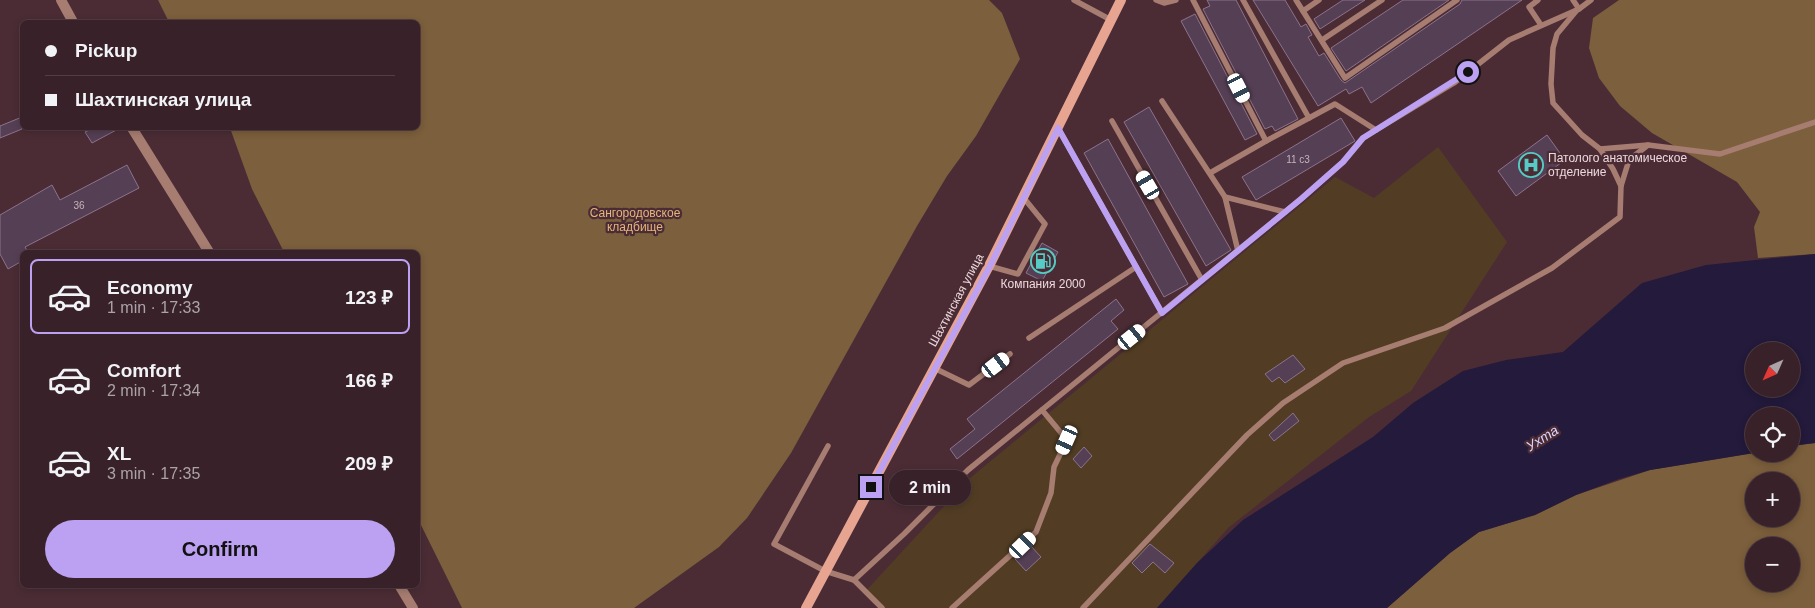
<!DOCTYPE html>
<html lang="en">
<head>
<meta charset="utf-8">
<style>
	body { margin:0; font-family:Helvetica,sans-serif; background:#3f2930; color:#f1f3f6; height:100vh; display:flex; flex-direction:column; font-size:19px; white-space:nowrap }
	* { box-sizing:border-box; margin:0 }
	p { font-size:16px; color:#aba3a8 }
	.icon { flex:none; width:28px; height:28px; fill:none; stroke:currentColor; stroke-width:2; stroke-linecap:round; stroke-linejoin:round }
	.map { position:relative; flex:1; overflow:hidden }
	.panel { position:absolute; left:20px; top:250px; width:400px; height:338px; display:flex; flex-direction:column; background:#382128; border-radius:8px; box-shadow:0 2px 8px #0003,0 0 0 1px #523e45 }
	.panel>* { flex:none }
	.top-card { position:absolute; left:20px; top:20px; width:400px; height:110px; border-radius:8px; box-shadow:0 2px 8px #0003,0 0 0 1px #523e45; display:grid; align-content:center; height:110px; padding:0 25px; background:#382128 }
	.needle { width:32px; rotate:225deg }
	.buttons { position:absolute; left:1745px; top:342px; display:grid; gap:10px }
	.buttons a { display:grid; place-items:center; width:55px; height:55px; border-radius:50%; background:#382128; box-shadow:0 2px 8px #0003,0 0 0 1px #523e45; font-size:25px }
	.end { position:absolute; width:22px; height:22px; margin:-11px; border:6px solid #bca0f2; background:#111; box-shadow:0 0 0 2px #111 }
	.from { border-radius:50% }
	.bubble { position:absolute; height:35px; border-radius:18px; background:#382128; box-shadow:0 2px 8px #0003,0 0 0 1px #523e45; font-size:16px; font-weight:800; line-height:35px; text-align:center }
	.car { position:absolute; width:15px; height:30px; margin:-15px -8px; border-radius:6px; box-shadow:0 0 4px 1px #0007; background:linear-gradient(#fff 24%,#345 0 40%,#fff 0 76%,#345 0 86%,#fff 0) }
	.top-card b { display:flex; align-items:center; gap:18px; height:48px; font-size:19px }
	.top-card b+b { border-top:1px solid #523e45 }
	.top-card i { width:12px; height:12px; background:#f1f3f6 }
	ul { padding:9px 0 0; list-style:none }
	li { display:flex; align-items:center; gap:15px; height:75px; margin:0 10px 8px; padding:0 15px; border:2px solid transparent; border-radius:8px }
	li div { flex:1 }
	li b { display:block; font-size:19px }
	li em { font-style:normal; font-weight:800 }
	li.active { border-color:#bca0f2 }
	li>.icon { width:45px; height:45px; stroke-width:1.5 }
	.button { display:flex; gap:10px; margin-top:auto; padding:10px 25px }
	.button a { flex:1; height:58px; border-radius:30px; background:#bca0f2; color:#111; font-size:20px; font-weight:800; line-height:58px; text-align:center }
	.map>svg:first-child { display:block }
	.green { fill:#523d24 }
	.forest { fill:#7c5f3c; fill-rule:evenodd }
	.water { fill:#231a3c; fill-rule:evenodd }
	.building { fill:#553f55; stroke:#8c738b }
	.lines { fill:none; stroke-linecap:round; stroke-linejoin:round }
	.lane { stroke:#a77d71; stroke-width:5.5 }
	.street { stroke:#a77d71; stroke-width:10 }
	.secondary { stroke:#e6a491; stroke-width:10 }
	.route { stroke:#bca0f2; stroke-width:6 }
	.labels { text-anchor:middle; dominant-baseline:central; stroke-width:4.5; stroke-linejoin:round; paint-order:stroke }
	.number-label { font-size:10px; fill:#c7b2bb }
	.poi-label { font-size:12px; fill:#edd9dd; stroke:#4b2c35; text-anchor:start }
	.park-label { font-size:12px; fill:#e4b57c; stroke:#4b2c35 }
	.street-label { font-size:12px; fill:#edd9dd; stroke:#4b2c35 }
	.water-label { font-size:14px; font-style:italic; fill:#dad3fb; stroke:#4b2c35 }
</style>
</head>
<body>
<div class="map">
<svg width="1815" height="608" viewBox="0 0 1815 608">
	<rect width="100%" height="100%" fill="#4b2c35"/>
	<!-- green -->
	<path class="green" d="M1438 147 1507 242 1411 391 1369 417 1228 528 1157 608H879L864 593 969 479 1335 177 1374 198Z"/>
	<!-- forest -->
	<g class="forest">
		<path d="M158 0H989L1002 13 1020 59 976 136 947 176 917 226 791 453 747 518 719 547 634 608H462L418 519V252H284L252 189 230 128H418V22H169Z"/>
		<path d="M1619 0H1815V254L1758 258 1754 227 1760 212 1737 182 1652 133 1620 106 1599 78 1589 48 1593 18Z"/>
		<path d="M1815 443V608H1387L1450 553 1479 532 1535 515 1576 495 1650 470 1754 453 1791 454V446ZM1754 481H1791V519H1754ZM1754 546H1791V584H1754Z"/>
	</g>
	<!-- water -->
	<path class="water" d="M1815 254V443L1791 446V416H1754V453L1650 470 1619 479 1576 495 1535 515 1479 532 1450 553 1387 608H1157L1197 563 1243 520 1373 437 1413 403 1463 371 1506 360 1563 352 1642 283 1706 265ZM1754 351H1791V389H1754Z"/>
	<!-- building -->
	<g class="building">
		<path d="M1207 0H1236L1298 119 1275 131 1272 126 1265 129 1203 9 1210 6Z"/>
		<path d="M1253 0H1285L1301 27 1306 24 1312 35 1308 37 1319 56 1324 53 1341 80 1345 83 1460 4 1462 0H1522L1371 103 1362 87 1349 94 1346 89 1318 106Z"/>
		<path d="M1343 0H1365L1320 29 1314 19Z"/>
		<path d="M1403 0H1449L1346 71 1331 48Z"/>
		<path d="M1195 14 1257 134 1245 140 1181 21Z"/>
		<path d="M1149 107 1231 250 1206 266 1124 122Z"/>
		<path d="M22 117V129L0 138V126Z"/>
		<path d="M1341 118 1355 141 1256 200 1242 177Z"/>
		<path d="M94 128H120L92 143 85 132Z"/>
		<path d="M1547 135 1565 160 1516 196 1498 171Z"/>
		<path d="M1108 139 1188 284 1164 297 1084 153Z"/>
		<path d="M127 165 139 188 25 247 28 252H22V261L8 269 0 254V215L52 185 60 200Z"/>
		<path d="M1042 243 1058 252 1042 281 1026 273Z"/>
		<path d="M1116 299 1124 310 1111 321 1118 329 957 459 950 449 975 429 967 419Z"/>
		<path d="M1293 355 1305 369 1285 383 1279 377 1272 382 1265 374Z"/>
		<path d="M1293 413 1299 421 1274 441 1269 435Z"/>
		<path d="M1084 447 1092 456 1081 468 1073 459Z"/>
		<path d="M1150 544 1174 563 1165 573 1153 562 1142 573 1132 563Z"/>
		<path d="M1030 545 1041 557 1026 571 1015 559Z"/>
	</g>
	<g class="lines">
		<!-- lane -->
		<g class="lane">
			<path d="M1074 0 1111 20"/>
			<path d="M1156 0 1164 3 1176 0"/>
			<path d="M1193 0 1266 141 1210 173"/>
			<path d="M1243 0 1309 118 1266 141"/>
			<path d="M1296 0 1345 78 1457 0"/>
			<path d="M1538 0 1529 7 1541 25"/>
			<path d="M1573 0 1579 9"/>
			<path d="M1303 11 1319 0"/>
			<path d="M1322 40 1382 0"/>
			<path d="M1162 101 1225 197 1238 251"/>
			<path d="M1309 118 1335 104 1376 130"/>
			<path d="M1112 121 1202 280"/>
			<path d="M1058 128 1162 313"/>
			<path d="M1600 149 1648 145"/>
			<path d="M1621 186 1629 160 1648 145 1720 154 1815 122"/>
			<path d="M1225 197 1285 212"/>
			<path d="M989 266 1018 274 1045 224 1023 197"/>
			<path d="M1029 338 1136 267"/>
			<path d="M934 368 969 385 1010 354"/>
			<path d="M828 446 774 544 825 571 854 580 904 534 968 470 1301 199 1343 162 1363 138 1454 83 1509 40 1579 9 1591 0"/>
			<path d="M854 580 882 608"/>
			<path d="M952 608 1036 532 1051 493 1054 467 1067 440 1042 410"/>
			<path d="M1083 608 1247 435 1283 403 1343 363 1445 328 1552 268 1620 217 1621 186 1613 169 1600 149 1582 135 1553 103 1551 84 1553 48 1557 34 1577 10"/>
		</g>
		<!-- street -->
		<g class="street">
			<path d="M61 0 73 22"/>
			<path d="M132 128 209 252"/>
			<path d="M399 585 413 608"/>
		</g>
		<!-- secondary -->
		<path class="secondary" d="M806 608 989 266 1121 0"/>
	</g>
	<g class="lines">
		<!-- route -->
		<path class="route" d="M871 487 990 266 1058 128 1162 313 1301 199 1343 162 1363 138 1468 72"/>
	</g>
	<!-- icons -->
	<defs>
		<symbol id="hospital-ring" viewBox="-11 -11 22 22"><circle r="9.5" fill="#4b2c35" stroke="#55cdc6" stroke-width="1.5"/><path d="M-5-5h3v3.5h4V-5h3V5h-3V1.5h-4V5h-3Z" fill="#55cdc6"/></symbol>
		<symbol id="fuel-ring" viewBox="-11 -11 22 22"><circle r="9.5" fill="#4b2c35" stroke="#55cdc6" stroke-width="1.5"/><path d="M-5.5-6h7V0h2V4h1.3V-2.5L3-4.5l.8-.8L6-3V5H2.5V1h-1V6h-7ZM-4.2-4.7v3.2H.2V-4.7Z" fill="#55cdc6"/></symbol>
	</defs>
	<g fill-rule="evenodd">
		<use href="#hospital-ring" x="1517" y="151" width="28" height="28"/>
		<use href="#fuel-ring" x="1029" y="247" width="28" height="28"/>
	</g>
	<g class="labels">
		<!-- number labels -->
		<g class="number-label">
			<text x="1298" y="159">11 с3</text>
			<text x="79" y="205">36</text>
		</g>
		<!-- poi labels -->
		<g class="poi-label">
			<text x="1548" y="158">Патолого анатомическое<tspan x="1548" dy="14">отделение</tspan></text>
			<text x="1043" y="284" text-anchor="middle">Компания 2000</text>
		</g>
		<!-- park labels -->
		<g class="park-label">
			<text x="635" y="213">Сангородовское<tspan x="635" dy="14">кладбище</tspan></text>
		</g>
		<!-- street labels -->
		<g class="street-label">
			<text transform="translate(956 300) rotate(-62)">Шахтинская улица</text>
		</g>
		<!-- water labels -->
		<g class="water-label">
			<text transform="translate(1542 438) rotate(-33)">Ухта</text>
		</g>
	</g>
</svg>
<div class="buttons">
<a><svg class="needle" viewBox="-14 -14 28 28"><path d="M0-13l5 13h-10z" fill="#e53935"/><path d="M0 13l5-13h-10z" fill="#aba3a8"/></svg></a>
<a><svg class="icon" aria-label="locate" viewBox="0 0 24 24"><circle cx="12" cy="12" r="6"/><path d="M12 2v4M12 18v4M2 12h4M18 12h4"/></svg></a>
<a>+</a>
<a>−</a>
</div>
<i class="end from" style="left:1468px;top:72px"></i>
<i class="end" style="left:871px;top:487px"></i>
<div class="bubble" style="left:889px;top:470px;width:82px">2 min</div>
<i class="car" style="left:1239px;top:88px;rotate:153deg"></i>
<i class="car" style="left:1148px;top:185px;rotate:330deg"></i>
<i class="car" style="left:1132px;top:337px;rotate:51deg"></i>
<i class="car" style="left:996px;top:365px;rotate:53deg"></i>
<i class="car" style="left:1067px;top:440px;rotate:204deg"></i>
<i class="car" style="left:1023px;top:545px;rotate:46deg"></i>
<div class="top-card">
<b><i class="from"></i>Pickup</b>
<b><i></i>Шахтинская улица</b>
</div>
<section class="panel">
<ul>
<li class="active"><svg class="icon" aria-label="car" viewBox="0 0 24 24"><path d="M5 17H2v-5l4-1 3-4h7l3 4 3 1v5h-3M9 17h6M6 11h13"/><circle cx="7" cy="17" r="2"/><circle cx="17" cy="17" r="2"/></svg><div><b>Economy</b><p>1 min · 17:33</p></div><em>123 ₽</em></li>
<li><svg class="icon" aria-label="car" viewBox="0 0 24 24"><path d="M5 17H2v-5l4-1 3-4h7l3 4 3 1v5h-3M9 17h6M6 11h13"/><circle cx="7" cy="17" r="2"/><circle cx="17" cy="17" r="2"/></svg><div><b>Comfort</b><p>2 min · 17:34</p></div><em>166 ₽</em></li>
<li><svg class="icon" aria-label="car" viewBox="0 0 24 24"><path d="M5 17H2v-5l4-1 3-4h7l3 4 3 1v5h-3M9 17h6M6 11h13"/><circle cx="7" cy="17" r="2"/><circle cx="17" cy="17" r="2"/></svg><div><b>XL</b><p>3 min · 17:35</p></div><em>209 ₽</em></li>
</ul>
<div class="button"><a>Confirm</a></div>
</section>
</div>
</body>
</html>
